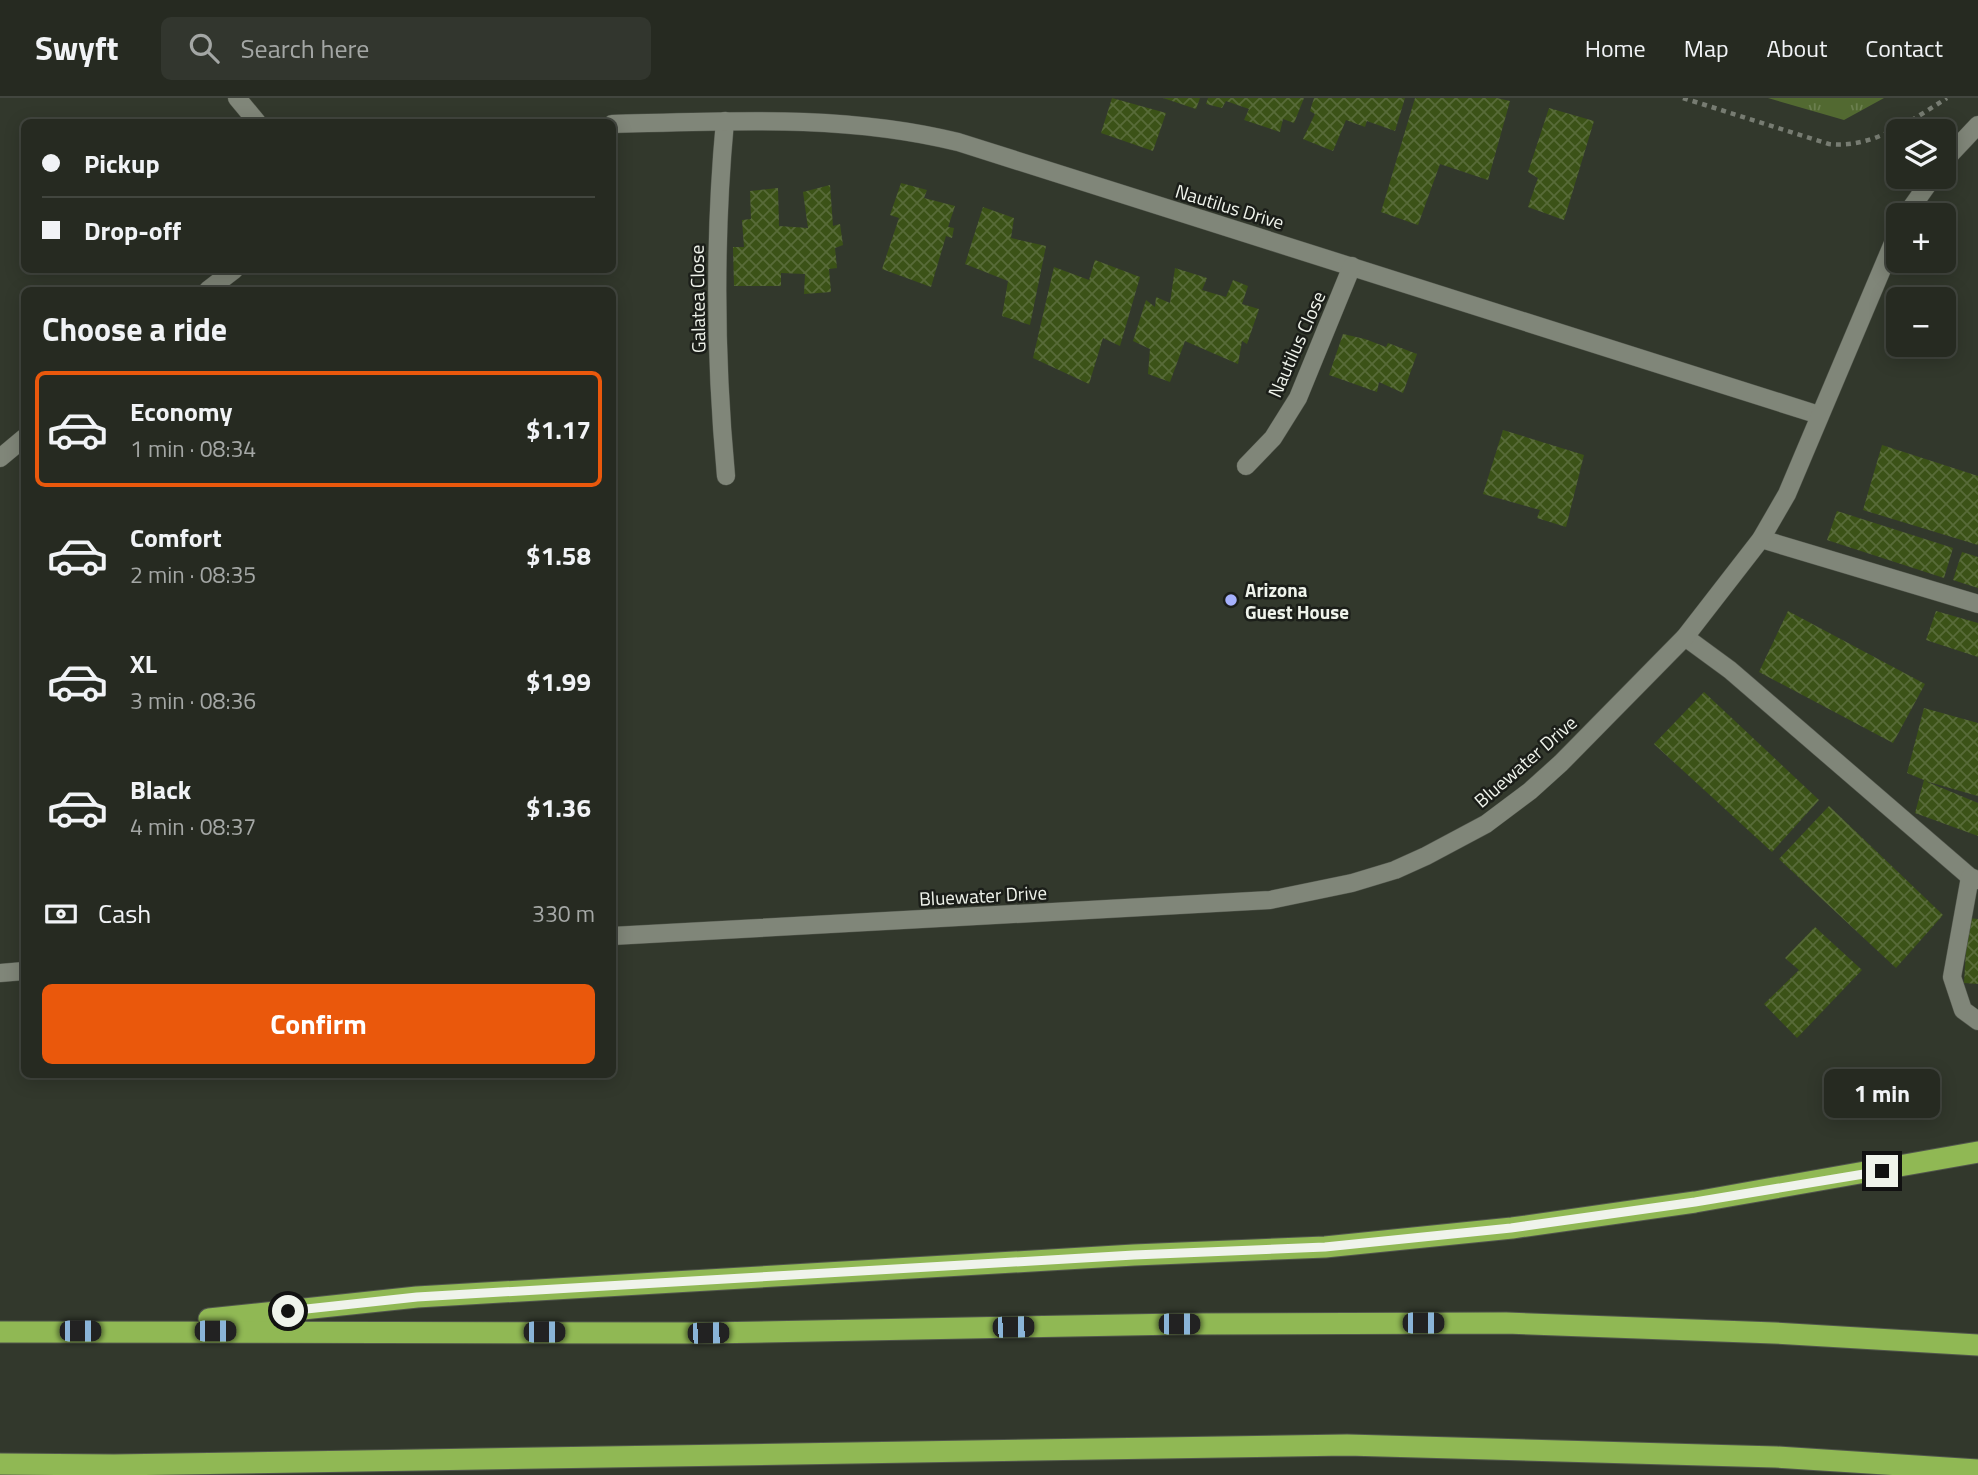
<!DOCTYPE html>
<html lang="en">
<head>
<meta charset="utf-8">
<style>
	body { margin:0; font-family:"Titillium Web",sans-serif; background:#32362e; color:#f1f3f6; height:100vh; display:flex; flex-direction:column; font-size:26px; white-space:nowrap }
	* { box-sizing:border-box; margin:0 }
	p { font-size:23px; color:#a4a7a5 }
	.icon { flex:none; width:38px; height:38px; fill:none; stroke:currentColor; stroke-width:2; stroke-linecap:round; stroke-linejoin:round }
	.map { position:relative; flex:1; overflow:hidden }
	.drawer { position:absolute; left:21px; top:189px; width:595px; height:791px; display:flex; flex-direction:column; background:#262a21; border-radius:10px; box-shadow:0 4px 18px #0003,0 0 0 2px #42463f }
	.drawer>* { flex:none }
	.guide { position:absolute; left:21px; top:21px; width:595px; height:154px; border-radius:10px; box-shadow:0 4px 18px #0003,0 0 0 2px #42463f; display:grid; align-content:center; height:154px; padding:0 21px; background:#262a21 }
	.fabs { position:absolute; left:1886px; top:21px; display:grid; gap:14px }
	.fabs a { display:grid; place-items:center; width:70px; height:70px; border-radius:10px; background:#262a21; box-shadow:0 4px 18px #0003,0 0 0 2px #42463f; font-size:35px }
	.end { position:absolute; width:32px; height:32px; margin:-16px; border:9px solid #eff3eb; background:#111; box-shadow:0 0 0 4px #111 }
	.from { border-radius:50% }
	.bubble { position:absolute; height:49px; border-radius:10px; background:#262a21; box-shadow:0 4px 18px #0003,0 0 0 2px #42463f; font-size:23px; font-weight:700; line-height:49px; text-align:center }
	.car { position:absolute; width:21px; height:42px; margin:-21px -10px; border-radius:9px; box-shadow:0 0 5px 2px #0007; background:linear-gradient(#222 24%,#8ab4d8 0 40%,#222 0 76%,#8ab4d8 0 86%,#222 0) }
	.guide b { display:flex; align-items:center; gap:24px; height:66px; font-size:26px }
	.guide b+b { border-top:2px solid #42463f }
	.guide i { width:18px; height:18px; background:#f1f3f6 }
	ul { padding:0; list-style:none }
	li { display:flex; align-items:center; gap:21px; height:116px; margin:0 14px 10px; padding:0 7px; border:4px solid transparent; border-radius:10px }
	li div { flex:1 }
	li b { display:block; font-size:26px }
	li em { font-style:normal; font-weight:700 }
	li.on { border-color:#ea580c }
	li>.icon { width:63px; height:63px; stroke-width:1.5 }
	h2 { padding:0 21px; font-size:32px; line-height:84px }
	.pay { display:flex; align-items:center; gap:18px; height:77px; padding:0 21px; font-size:26px }
	.pay p { margin-inline-start:auto }
	.cta { display:flex; gap:14px; margin-top:auto; padding:14px 21px }
	.cta a { flex:1; height:80px; border-radius:10px; background:#ea580c; color:#fff; font-size:28px; font-weight:700; line-height:80px; text-align:center }
	header { display:flex; align-items:center; gap:42px; box-sizing:border-box; height:98px; padding:0 35px; background:#262a21; border-bottom:2px solid #42463f }
	header strong { font-size:33px }
	nav { display:flex; gap:38px; margin-inline-start:auto; font-size:24px }
	.search { width:490px; height:63px; background:#32362e; display:flex; align-items:center; gap:18px; box-sizing:border-box; padding:0 24px; border-radius:10px; color:#a4a7a5; font-size:26px }
	.map>svg:first-child { display:block }
	.grass { fill:url(#grass-tufts) }
	.building { fill:url(#building-cross-hatch) }
	.lines { fill:none; stroke-linecap:round; stroke-linejoin:round }
	.minor-casing { stroke:#51564c; stroke-width:19 }
	.motorway-casing { stroke:#51564c; stroke-width:23 }
	.path { stroke:#777c72; stroke-width:4.5; stroke-dasharray:5 5; stroke-linecap:butt }
	.minor { stroke:#808679; stroke-width:18 }
	.motorway { stroke:#90b854; stroke-width:21 }
	.route { stroke:#eff3eb; stroke-width:9 }
	.poi-dot { fill:#a6b1fc; stroke:#1b1e19; stroke-width:2.5 }
	.labels { text-anchor:middle; dominant-baseline:central; stroke-width:5; stroke-linejoin:round; paint-order:stroke }
	.street-label { font-size:19px; fill:#eff3eb; stroke:#1b1e19 }
	.poi-label { font-size:19px; font-weight:bold; fill:#eff3eb; stroke:#1b1e19; text-anchor:start }
</style>
</head>
<body>
<header>
<strong>Swyft</strong>
<div class="search"><svg class="icon" aria-label="search" viewBox="0 0 24 24"><circle cx="10" cy="10" r="6"/><path d="M15 15l6 6"/></svg>Search here</div>
<nav><a>Home</a><a>Map</a><a>About</a><a>Contact</a></nav>
</header>
<div class="map">
<svg width="1978" height="1377" viewBox="0 0 1978 1377">
	<defs>
		<pattern id="grass-tufts" width="24" height="20" patternUnits="userSpaceOnUse" patternTransform="scale(1.75)"><rect width="24" height="20" fill="#526931"/><path d="M3 7l-1-3M5 7V3M7 7l1-3M15 17l-1-3M17 17v-4M19 17l1-3" fill="none" stroke="#6b7f4f"/></pattern>
		<pattern id="building-cross-hatch" width="8" height="8" patternUnits="userSpaceOnUse" patternTransform="scale(1.75)"><rect width="8" height="8" fill="#3b5217"/><path d="M0 0l8 8M0 8l8-8" fill="none" stroke="#586b39"/></pattern>
	</defs>
	<rect width="100%" height="100%" fill="#32382c"/>
	<!-- grass -->
	<path class="grass" d="M1768 0H1884L1844 22Z"/>
	<!-- building -->
	<g class="building">
		<path d="M1112 0 1166 15 1153 53 1101 35Z"/>
		<path d="M1163 0H1200L1196 11Z"/>
		<path d="M1208 0H1304L1294 25 1283 21 1280 34 1244 22 1249 11 1226 3 1222 10 1206 6Z"/>
		<path d="M1314 0H1405L1395 33 1367 23 1365 29 1346 22 1333 53 1303 41 1315 16 1310 13Z"/>
		<path d="M1415 0H1497L1510 3 1488 82 1440 66 1418 127 1381 114Z"/>
		<path d="M1549 10 1594 23 1564 122 1528 109 1538 80 1528 74Z"/>
		<path d="M901 85 927 92 924 100 955 108 948 129 954 130 952 140 946 138 931 189 882 171 899 120 890 117Z"/>
		<path d="M830 87 833 128 840 126 843 147 835 150 837 170 829 171 831 194 804 196 805 176 781 175V188H734L733 149H744L742 122 751 121 750 93 778 90 779 128 808 130 803 94Z"/>
		<path d="M983 109 1014 120 1011 140 1046 148 1030 227 1002 218 1008 183 965 166Z"/>
		<path d="M1095 162 1140 179 1120 248 1103 240 1089 286 1033 260 1054 169 1089 182Z"/>
		<path d="M1175 170 1207 180 1202 192 1226 199 1233 182 1248 188 1242 206 1259 211 1247 246 1242 243 1238 266 1185 243 1170 284 1148 276 1150 251 1133 243 1146 202 1155 209 1156 199 1170 205Z"/>
		<path d="M1343 236 1365 241 1386 249 1388 245 1417 256 1403 295 1379 284 1377 294 1329 277Z"/>
		<path d="M1503 332 1584 357 1566 429 1537 420 1540 412 1483 396Z"/>
		<path d="M1882 347 1978 378V447L1863 412Z"/>
		<path d="M1837 413 1953 450 1944 480 1827 442Z"/>
		<path d="M1962 454 1978 459V490L1953 482Z"/>
		<path d="M1788 513 1925 586 1893 645 1759 574Z"/>
		<path d="M1936 513 1978 525V559L1926 542Z"/>
		<path d="M1704 594 1819 702 1772 754 1654 646Z"/>
		<path d="M1924 610 1978 625V698L1925 683 1978 705V738L1915 715 1924 682 1907 675Z"/>
		<path d="M1829 708 1943 817 1896 870 1779 761Z"/>
		<path d="M1968 820 1978 821V886L1964 885Z"/>
		<path d="M1815 829 1862 872 1797 940 1764 906 1799 872 1785 860Z"/>
	</g>
	<g class="lines">
		<defs>
			<g id="minor">
				<path d="M237 0 257 24"/>
				<path d="M725 23C714 141 715 260 726 378"/>
				<path d="M612 26C728 23 845 16 958 44L1819 317"/>
				<path d="M1944 63 1978 27"/>
				<path d="M1906 117 1933 79"/>
				<path d="M208 192 234 172"/>
				<path d="M0 360 24 340"/>
				<path d="M1246 368 1273 340 1298 300 1352 168"/>
				<path d="M1761 441 1978 506"/>
				<path d="M1685 539 1730 572 1970 779 1978 782"/>
				<path d="M1970 779 1952 879 1963 912 1978 923"/>
				<path d="M612 838 1270 802 1352 785 1395 772 1426 758 1486 726 1530 693 1561 665 1685 539 1761 441 1787 396 1899 131"/>
				<path d="M0 875 24 873"/>
			</g>
			<g id="motorway">
				<path d="M209 1221 417 1199 1134 1157 1325 1149 1512 1130 1695 1104 1978 1054"/>
				<path d="M0 1234 708 1235 1179 1226 1506 1225 1774 1235 1978 1247"/>
				<path d="M0 1366 114 1367 1347 1347 1776 1359 1978 1372"/>
			</g>
		</defs>
		<!-- minor casing -->
		<use href="#minor" class="minor-casing"/>
		<!-- motorway casing -->
		<use href="#motorway" class="motorway-casing"/>
		<!-- path -->
		<path class="path" d="M1683 0 1829 46C1872 51 1912 22 1947 0"/>
		<!-- minor -->
		<use href="#minor" class="minor"/>
		<!-- motorway -->
		<use href="#motorway" class="motorway"/>
	</g>
	<g class="lines">
		<!-- route -->
		<path class="route" d="M288 1213 417 1199 1134 1157 1325 1149 1511 1130 1695 1104 1882 1073"/>
	</g>
	<!-- markers -->
	<circle class="poi-dot" cx="1231" cy="502" r="7"/>
	<g class="labels">
		<!-- street labels -->
		<g class="street-label">
			<text transform="translate(1230 108) rotate(17)">Nautilus Drive</text>
			<text transform="translate(697 201) rotate(-91)">Galatea Close</text>
			<text transform="translate(1296 246) rotate(-66)">Nautilus Close</text>
			<text transform="translate(1525 663) rotate(-41)">Bluewater Drive</text>
			<text transform="translate(983 797) rotate(-3)">Bluewater Drive</text>
		</g>
		<!-- poi labels -->
		<g class="poi-label">
			<text x="1245" y="491">Arizona<tspan x="1245" dy="22">Guest House</tspan></text>
		</g>
	</g>
</svg>
<div class="fabs">
<a><svg class="icon" aria-label="layers" viewBox="0 0 24 24"><path d="M12 4l9 5-9 5-9-5zM3 14l9 5 9-5"/></svg></a>
<a>+</a>
<a>−</a>
</div>
<i class="end from" style="left:288px;top:1213px"></i>
<i class="end" style="left:1882px;top:1073px"></i>
<div class="bubble" style="left:1824px;top:971px;width:116px">1 min</div>
<i class="car" style="left:1423px;top:1225px;rotate:90deg"></i>
<i class="car" style="left:1179px;top:1226px;rotate:90deg"></i>
<i class="car" style="left:1013px;top:1229px;rotate:89deg"></i>
<i class="car" style="left:80px;top:1233px;rotate:90deg"></i>
<i class="car" style="left:215px;top:1233px;rotate:90deg"></i>
<i class="car" style="left:544px;top:1234px;rotate:90deg"></i>
<i class="car" style="left:708px;top:1235px;rotate:89deg"></i>
<div class="guide">
<b><i class="from"></i>Pickup</b>
<b><i></i>Drop-off</b>
</div>
<section class="drawer">
<h2>Choose a ride</h2>
<ul>
<li class="on"><svg class="icon" aria-label="car" viewBox="0 0 24 24"><path d="M5 17H2v-5l4-1 3-4h7l3 4 3 1v5h-3M9 17h6M6 11h13"/><circle cx="7" cy="17" r="2"/><circle cx="17" cy="17" r="2"/></svg><div><b>Economy</b><p>1 min · 08:34</p></div><em>$1.17</em></li>
<li><svg class="icon" aria-label="car" viewBox="0 0 24 24"><path d="M5 17H2v-5l4-1 3-4h7l3 4 3 1v5h-3M9 17h6M6 11h13"/><circle cx="7" cy="17" r="2"/><circle cx="17" cy="17" r="2"/></svg><div><b>Comfort</b><p>2 min · 08:35</p></div><em>$1.58</em></li>
<li><svg class="icon" aria-label="car" viewBox="0 0 24 24"><path d="M5 17H2v-5l4-1 3-4h7l3 4 3 1v5h-3M9 17h6M6 11h13"/><circle cx="7" cy="17" r="2"/><circle cx="17" cy="17" r="2"/></svg><div><b>XL</b><p>3 min · 08:36</p></div><em>$1.99</em></li>
<li><svg class="icon" aria-label="car" viewBox="0 0 24 24"><path d="M5 17H2v-5l4-1 3-4h7l3 4 3 1v5h-3M9 17h6M6 11h13"/><circle cx="7" cy="17" r="2"/><circle cx="17" cy="17" r="2"/></svg><div><b>Black</b><p>4 min · 08:37</p></div><em>$1.36</em></li>
</ul>
<div class="pay"><svg class="icon" aria-label="cash" viewBox="0 0 24 24"><path d="M3 7h18v10H3z"/><circle cx="12" cy="12" r="2"/></svg>Cash<p>330 m</p></div>
<div class="cta"><a>Confirm</a></div>
</section>
</div>
</body>
</html>
